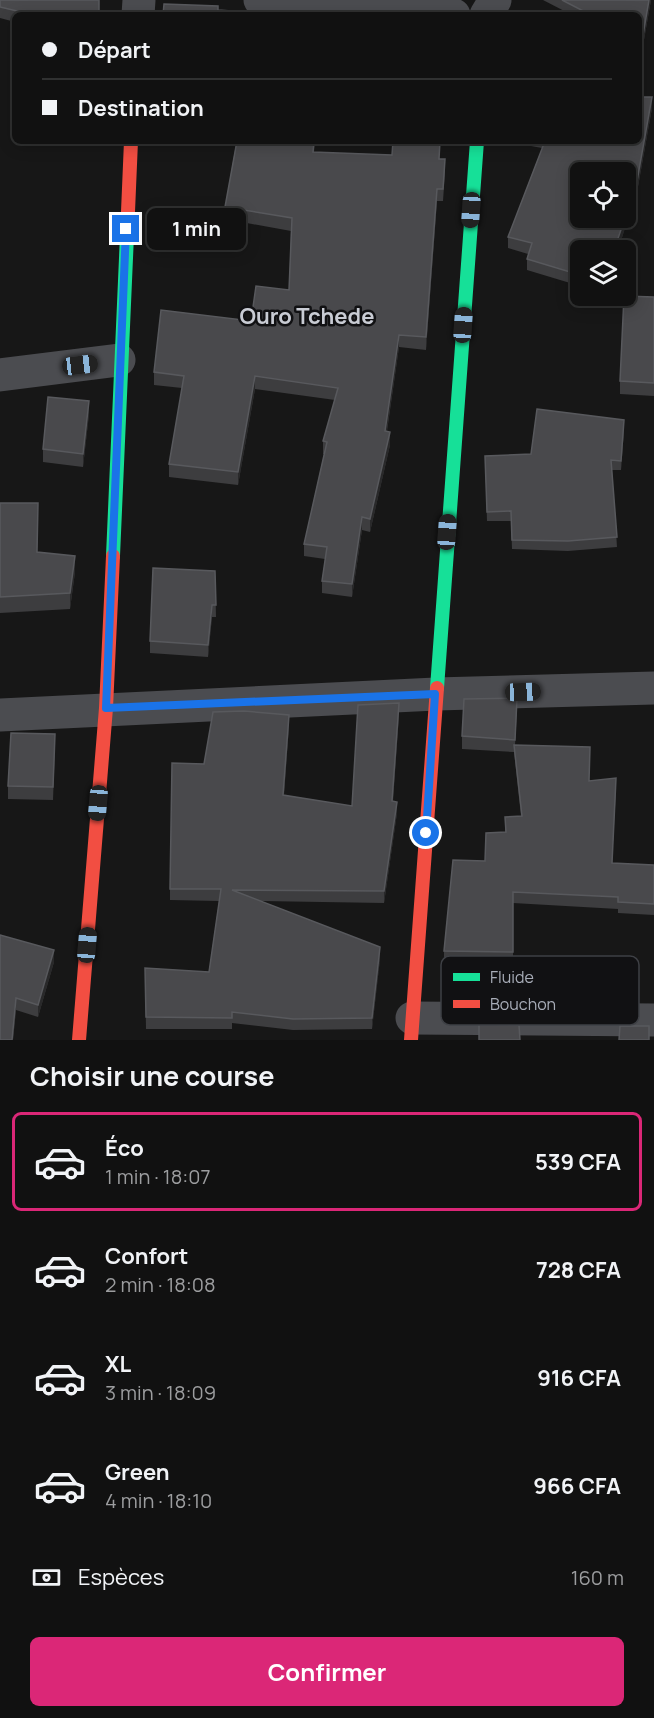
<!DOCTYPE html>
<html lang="fr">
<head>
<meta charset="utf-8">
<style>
	body { margin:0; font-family:Manrope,sans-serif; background:#1a1a1a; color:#f1f3f6; height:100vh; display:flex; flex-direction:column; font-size:22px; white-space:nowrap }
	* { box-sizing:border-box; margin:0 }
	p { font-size:20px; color:#9c9d9f }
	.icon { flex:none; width:33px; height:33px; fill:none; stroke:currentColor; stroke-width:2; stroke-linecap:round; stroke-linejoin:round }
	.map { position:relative; height:1040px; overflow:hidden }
	.sheet { display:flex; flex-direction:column; background:#111; flex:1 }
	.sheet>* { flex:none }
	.guide { position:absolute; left:12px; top:12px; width:630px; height:132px; border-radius:9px; box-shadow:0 3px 15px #0003,0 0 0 2px #303131; display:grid; align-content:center; height:132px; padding:0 30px; background:#111 }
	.fabs { position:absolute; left:570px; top:162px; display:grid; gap:12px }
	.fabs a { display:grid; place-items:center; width:66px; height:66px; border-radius:9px; background:#111; box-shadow:0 3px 15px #0003,0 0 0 2px #303131; font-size:30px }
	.end { position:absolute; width:27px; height:27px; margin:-14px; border:8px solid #1a73e8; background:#fff; box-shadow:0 0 0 3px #fff }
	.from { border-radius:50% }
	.bubble { position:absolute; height:42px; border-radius:9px; background:#111; box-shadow:0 3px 15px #0003,0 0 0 2px #303131; font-size:20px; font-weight:700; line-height:42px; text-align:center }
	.car { position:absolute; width:18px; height:36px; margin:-18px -9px; border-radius:8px; box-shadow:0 0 4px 2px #0007; background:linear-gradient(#222 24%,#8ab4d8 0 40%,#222 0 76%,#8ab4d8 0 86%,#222 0) }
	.guide b { display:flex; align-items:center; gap:21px; height:57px; font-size:22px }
	.guide b+b { border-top:2px solid #303131 }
	.guide i { width:15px; height:15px; background:#f1f3f6 }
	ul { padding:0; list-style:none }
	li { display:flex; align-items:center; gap:18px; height:99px; margin:0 12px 9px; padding:0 18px; border:3px solid transparent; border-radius:9px }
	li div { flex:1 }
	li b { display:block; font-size:22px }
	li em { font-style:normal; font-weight:700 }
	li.on { border-color:#db2777 }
	li>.icon { width:54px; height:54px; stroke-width:1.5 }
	h2 { padding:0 30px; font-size:27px; line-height:72px }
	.pay { display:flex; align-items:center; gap:15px; height:66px; padding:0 30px; font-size:22px }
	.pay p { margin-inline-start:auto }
	.button { display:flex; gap:12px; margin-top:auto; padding:12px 30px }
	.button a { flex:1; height:69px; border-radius:9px; background:#db2777; color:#fff; font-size:24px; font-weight:700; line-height:69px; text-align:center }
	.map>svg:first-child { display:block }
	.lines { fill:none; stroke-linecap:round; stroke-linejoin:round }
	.street { stroke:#4b4c50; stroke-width:33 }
	.fast { stroke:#16e098; stroke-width:14 }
	.jam { stroke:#f24e42; stroke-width:14 }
	.wall { fill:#3d3d3f }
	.shaded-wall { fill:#29292a }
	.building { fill:#49494c; stroke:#58595d; stroke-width:1.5 }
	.route { stroke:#1a73e8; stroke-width:8 }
	.labels { text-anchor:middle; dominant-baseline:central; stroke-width:5; stroke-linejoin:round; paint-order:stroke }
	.quarter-label { font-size:22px; font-weight:bold; fill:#c9ccd4; stroke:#111113 }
	.key { fill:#111113; stroke:#3e4045; stroke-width:1.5 }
	.key-label { font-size:16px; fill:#a8adb8 }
</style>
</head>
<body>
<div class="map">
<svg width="654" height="1040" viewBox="0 0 654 1040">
	<rect width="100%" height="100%" fill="#171717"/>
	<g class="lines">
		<!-- street -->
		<g class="street">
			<path d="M260 0 454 15"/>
			<path d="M138 15 139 0"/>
			<path d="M486 15 495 0"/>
			<path d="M0 375 119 360"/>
			<path d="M0 715 436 694 654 688"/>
			<path d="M412 1018 654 1020"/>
		</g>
		<!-- fast -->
		<g class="fast">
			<path d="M113 556 127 235"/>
			<path d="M437 688 477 141"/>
		</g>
		<!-- jam -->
		<g class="jam">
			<path d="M127 235 131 141"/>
			<path d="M79 1040 106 708 113 556"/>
			<path d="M411 1040 437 688"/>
		</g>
	</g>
	<!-- wall -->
	<g class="wall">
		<path d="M0 0 99 15H15V22L0 18Z"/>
		<path d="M543 0H651L642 51 639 49V15H572Z"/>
		<path d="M652 108 634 209H631L618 250H580V286L527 270V259L528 254 508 248V237L542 148 509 142V141H639Z"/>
		<path d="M193 141H315L314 152 440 159 445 172 443 201H437L426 350 399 347 387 431 390 445 370 532 362 530 352 597 322 593V581L325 559 304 556V544L324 454H323V441L335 400 255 389 238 485 169 477V464L182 388 154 385V372L251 321 289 290 291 231 225 219V207L236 144Z"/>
		<path d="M654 297V396L620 394V381Z"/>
		<path d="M89 414 83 467 43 462V449Z"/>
		<path d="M624 430 621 470H612L617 547 568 551 512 549 511 521H487L485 456 531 454Z"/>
		<path d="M0 503 37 552 75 572 70 609 0 613Z"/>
		<path d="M215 571 216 617H212L208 657 150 653V641Z"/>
		<path d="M517 711 515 745 589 781 616 790 612 863 654 865V915L618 913V909L513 903V963L444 962V951L485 861 505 833V817L521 816 514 752 462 749V736Z"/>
		<path d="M399 715 393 801 397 813 384 903 261 901 380 959 372 1029 293 1030 232 1023V1029H146L145 968 209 972 219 901 170 900V889L204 764 289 726 284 795 352 806Z"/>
		<path d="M55 747 53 800 8 799V786Z"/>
		<path d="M0 935 54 962 38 1017 16 1010 13 1040H0Z"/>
	</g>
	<!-- shaded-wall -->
	<g class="shaded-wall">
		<path d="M649 0H651L642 51V41Z"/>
		<path d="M652 97V108L634 209V198Z"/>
		<path d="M437 189V201L426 350V337Z"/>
		<path d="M631 198V209L618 250H614Z"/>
		<path d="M399 335V347L385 443V431Z"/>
		<path d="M255 376V389L238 485V472Z"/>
		<path d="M89 401V414L83 467V454Z"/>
		<path d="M624 420V430L621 470V461Z"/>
		<path d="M390 432V445L370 532V519Z"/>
		<path d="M362 517V530L352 597V584Z"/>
		<path d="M75 556V572L70 609V593Z"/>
		<path d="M212 605V617L208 657V645Z"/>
		<path d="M399 703V715L392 812V801Z"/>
		<path d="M289 715V726L283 807V795Z"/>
		<path d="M397 802V813L384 903V891Z"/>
		<path d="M380 947V959L372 1029V1018Z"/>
		<path d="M54 950V962L38 1017V1005Z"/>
		<path d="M16 998V1010L13 1040H12Z"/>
	</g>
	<!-- building -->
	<g class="building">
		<path d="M0 0H99V15H34L0 7Z"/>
		<path d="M562 0H649L642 41 639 39V15H591Z"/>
		<path d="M164 4 218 6V10L286 15H163Z"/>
		<path d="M639 97H652L634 198H631L626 215V172H580V218H625L614 250H580V275L527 259 532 243 508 237 545 141H639Z"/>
		<path d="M237 141H314L313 152 392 155 393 141H440L439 159H445L443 189H437L426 337 399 335 385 431 390 432 370 519 362 517 352 584 322 581 327 547 304 544 327 442 323 441 338 388 255 376 238 472 169 464 184 376 154 372 161 310 251 321 256 286 289 290 292 218 225 207Z"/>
		<path d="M624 296 654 297V383L620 381Z"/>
		<path d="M48 397 89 401 83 454 43 449Z"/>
		<path d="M537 409 624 420 621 461 611 460 617 537 568 541 512 540 511 511 487 512 485 456 531 454Z"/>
		<path d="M0 503H38L37 552 75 556 70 593 0 597Z"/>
		<path d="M153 568 215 571 216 605H212L208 645 150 641Z"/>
		<path d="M517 698 515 740 462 736 464 699Z"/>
		<path d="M399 703 392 801 397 802 384 891 232 890 380 947 372 1018 293 1019 232 1012V1018L146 1017 145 968 209 972 221 889H170L172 763 204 764 213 712 244 711 289 715 283 795 352 806 358 705Z"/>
		<path d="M11 733 55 734 53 787 8 786Z"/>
		<path d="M514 745 590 747 589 781 616 778 612 863 654 865V904L618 902V897L513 892V952L444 951 453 860 485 861 486 833 506 832 505 817 522 816Z"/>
		<path d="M0 935 54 950 38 1005 16 998 12 1040H0Z"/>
		<path d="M479 1024 519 1025 520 1040H479Z"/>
		<path d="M620 1026H649V1040H619Z"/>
	</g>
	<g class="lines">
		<!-- route -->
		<path class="route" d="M126 229 106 708 435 694 426 833"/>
	</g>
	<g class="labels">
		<!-- quarter labels -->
		<g class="quarter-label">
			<text x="307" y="316">Ouro Tchede</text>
		</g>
	</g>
	<!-- legend -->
	<rect x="441" y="956" width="198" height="69" rx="9" class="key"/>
	<rect x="453" y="973" width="27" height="8" fill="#16e098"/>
	<rect x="453" y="1000" width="27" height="8" fill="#f24e42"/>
	<g class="key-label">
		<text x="490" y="983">Fluide</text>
		<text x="490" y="1010">Bouchon</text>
	</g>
</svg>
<div class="fabs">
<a><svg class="icon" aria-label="locate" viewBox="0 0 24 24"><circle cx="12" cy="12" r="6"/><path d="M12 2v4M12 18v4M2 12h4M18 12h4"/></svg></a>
<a><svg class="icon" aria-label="layers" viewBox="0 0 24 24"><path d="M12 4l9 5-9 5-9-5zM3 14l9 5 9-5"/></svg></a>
</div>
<i class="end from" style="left:426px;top:833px"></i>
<i class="end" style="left:126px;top:229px"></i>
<div class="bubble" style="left:147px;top:208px;width:99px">1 min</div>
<i class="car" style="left:471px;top:210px;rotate:184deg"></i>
<i class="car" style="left:463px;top:325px;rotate:4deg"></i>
<i class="car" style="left:80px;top:365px;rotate:83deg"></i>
<i class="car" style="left:447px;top:532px;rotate:4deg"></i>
<i class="car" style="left:523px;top:692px;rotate:88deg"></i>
<i class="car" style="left:98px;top:803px;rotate:185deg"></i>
<i class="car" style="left:87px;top:945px;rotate:5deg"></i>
<div class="guide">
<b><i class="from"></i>Départ</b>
<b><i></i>Destination</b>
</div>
</div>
<section class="sheet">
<h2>Choisir une course</h2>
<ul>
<li class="on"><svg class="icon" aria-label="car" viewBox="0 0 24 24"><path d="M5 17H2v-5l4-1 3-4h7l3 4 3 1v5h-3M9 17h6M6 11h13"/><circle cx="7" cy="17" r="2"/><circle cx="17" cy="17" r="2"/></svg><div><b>Éco</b><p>1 min · 18:07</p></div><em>539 CFA</em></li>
<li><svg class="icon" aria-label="car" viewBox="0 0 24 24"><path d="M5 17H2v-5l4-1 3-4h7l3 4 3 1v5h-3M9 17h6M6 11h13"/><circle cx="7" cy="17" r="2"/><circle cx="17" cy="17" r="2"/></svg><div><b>Confort</b><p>2 min · 18:08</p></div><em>728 CFA</em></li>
<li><svg class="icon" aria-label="car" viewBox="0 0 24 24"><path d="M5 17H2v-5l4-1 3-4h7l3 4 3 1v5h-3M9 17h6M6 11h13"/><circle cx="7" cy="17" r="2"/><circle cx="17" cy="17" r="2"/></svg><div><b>XL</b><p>3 min · 18:09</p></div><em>916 CFA</em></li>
<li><svg class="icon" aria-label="car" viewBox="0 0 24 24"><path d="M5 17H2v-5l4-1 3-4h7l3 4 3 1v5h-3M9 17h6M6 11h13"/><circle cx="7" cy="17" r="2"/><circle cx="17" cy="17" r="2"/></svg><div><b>Green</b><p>4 min · 18:10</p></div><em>966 CFA</em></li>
</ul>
<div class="pay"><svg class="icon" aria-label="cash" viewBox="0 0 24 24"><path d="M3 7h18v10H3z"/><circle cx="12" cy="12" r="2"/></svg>Espèces<p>160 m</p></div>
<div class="button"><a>Confirmer</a></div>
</section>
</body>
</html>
